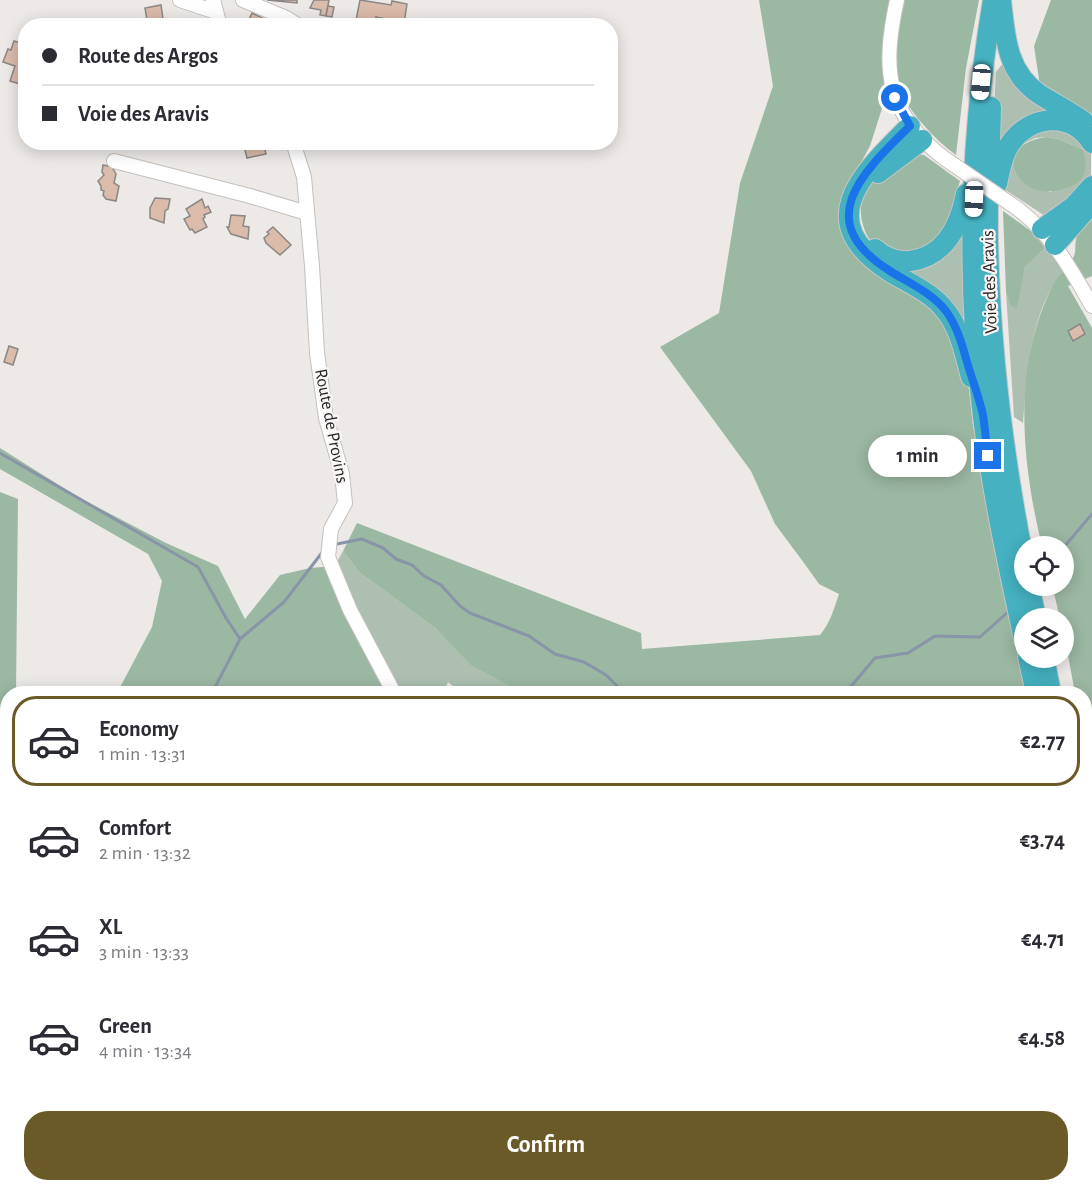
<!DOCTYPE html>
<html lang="en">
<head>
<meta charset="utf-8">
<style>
	body { margin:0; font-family:"Alegreya Sans",sans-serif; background:#f7f7f7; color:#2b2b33; height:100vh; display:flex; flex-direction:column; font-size:22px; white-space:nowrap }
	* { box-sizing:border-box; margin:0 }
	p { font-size:20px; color:#7c7c81 }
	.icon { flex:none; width:33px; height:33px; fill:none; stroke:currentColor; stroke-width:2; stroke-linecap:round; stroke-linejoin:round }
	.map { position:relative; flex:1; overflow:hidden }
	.drawer { position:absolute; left:0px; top:686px; width:1092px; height:506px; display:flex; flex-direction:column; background:#fff; border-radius:24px 24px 0 0; box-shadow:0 3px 15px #0003 }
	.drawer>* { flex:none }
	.guide { position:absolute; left:18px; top:18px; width:600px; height:132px; border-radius:24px; box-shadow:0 3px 15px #0003; display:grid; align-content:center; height:132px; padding:0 24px; background:#fff }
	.tools { position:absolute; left:1014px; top:536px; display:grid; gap:12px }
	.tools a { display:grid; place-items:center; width:60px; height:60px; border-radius:50%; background:#fff; box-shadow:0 3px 15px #0003; font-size:30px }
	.end { position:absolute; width:27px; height:27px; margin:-14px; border:8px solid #1a73e8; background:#fff; box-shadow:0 0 0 3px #fff }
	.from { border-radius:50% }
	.bubble { position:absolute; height:42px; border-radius:21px; background:#fff; box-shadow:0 3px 15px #0003; font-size:20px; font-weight:700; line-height:42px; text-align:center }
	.car { position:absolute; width:18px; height:36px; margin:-18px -9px; border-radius:8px; box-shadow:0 0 4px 2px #0007; background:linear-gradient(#fff 24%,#345 0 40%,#fff 0 76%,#345 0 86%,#fff 0) }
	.guide b { display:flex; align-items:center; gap:21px; height:57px; font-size:22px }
	.guide b+b { border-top:2px solid #e1e1e2 }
	.guide i { width:15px; height:15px; background:#2b2b33 }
	ul { padding:10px 0 0; list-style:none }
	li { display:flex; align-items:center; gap:18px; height:90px; margin:0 12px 9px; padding:0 12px; border:3px solid transparent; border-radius:24px }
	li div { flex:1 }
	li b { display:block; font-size:22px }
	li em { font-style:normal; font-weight:700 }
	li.selected { border-color:#6a5a27 }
	li>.icon { width:54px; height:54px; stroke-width:1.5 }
	.cta { display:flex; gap:12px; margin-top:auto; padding:12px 24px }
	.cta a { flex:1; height:69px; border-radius:24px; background:#6a5a27; color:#fff; font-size:24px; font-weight:700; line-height:69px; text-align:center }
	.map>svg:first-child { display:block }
	.green { fill:#acbfb0; fill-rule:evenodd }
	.forest { fill:#9bb8a3 }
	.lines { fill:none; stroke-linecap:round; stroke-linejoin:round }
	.stream { stroke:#8895a8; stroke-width:3 }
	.building { fill:#dbbbaa; stroke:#8a8785; stroke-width:1.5 }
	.minor-casing { stroke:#c3c0be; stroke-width:16 }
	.highway-casing { stroke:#c7c6c6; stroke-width:22 }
	.minor { stroke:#fff; stroke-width:14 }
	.highway { stroke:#45b1c1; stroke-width:20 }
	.minor-bridge-casing { stroke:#c3c0be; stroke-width:16; stroke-linecap:butt }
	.minor-bridge { stroke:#fff; stroke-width:14 }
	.route { stroke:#1a73e8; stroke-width:8 }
	.labels { text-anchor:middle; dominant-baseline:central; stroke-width:4.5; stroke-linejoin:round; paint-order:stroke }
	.street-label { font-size:18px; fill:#262525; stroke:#f9f6f5 }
</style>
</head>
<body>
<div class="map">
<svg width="1092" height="1190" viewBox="0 0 1092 1190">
	<rect width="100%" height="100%" fill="#ece9e7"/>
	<!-- green -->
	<g class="green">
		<path d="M1003 63 1015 82 1055 114C1027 123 1011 122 995 150L992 148 996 72Z"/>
		<path d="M1063 124 1091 152V183L1045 216 998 185 1020 134ZM1047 137 1058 139 1082 149 1051 192 1027 185 1023 144 1035 138Z"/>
		<path d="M957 233 963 237 965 316 960 319 897 266Z"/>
		<path d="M1045 248 1054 258 1063 271C1030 312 1027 373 1023 423L1014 417 1006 292 1011 305 1020 289 1025 267Z"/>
		<path d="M343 551 359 572 435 628 471 664 523 693H461L448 682 443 693H394L335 566Z"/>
	</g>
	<!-- forest -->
	<g class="forest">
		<path d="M759 0H979L966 68 956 155C935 140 915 117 902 96L885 99 870 146 847 188 842 215 850 248 870 268 935 310 952 328 969 390 973 426 1025 693H523L471 665 435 628 359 572 343 551 357 523 641 633 642 649 820 635C830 623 834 609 839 594L819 584 804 563 775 524 751 471 660 347 719 313 740 183 773 86Z"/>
		<path d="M1051 0H1092V125L1040 86 1034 46Z"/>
		<path d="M1047 137 1058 139 1082 149C1086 159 1088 171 1080 180 1074 186 1067 188 1059 190 1016 201 989 144 1047 137Z"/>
		<path d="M914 154 924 155 960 181C954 200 950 221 938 237 924 253 910 253 892 250 888 250 881 250 878 248 871 244 865 233 863 225 852 188 886 168 914 154Z"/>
		<path d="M1003 211 1035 234 1045 248 1025 267 1017 308 1011 306 1006 292Z"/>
		<path d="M1092 213V276L1068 286 1092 328V785L1085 745 1084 693H1075L1064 634V618H1060L1052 585H1064V546H1042C1021 460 1012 364 1054 283 1059 274 1069 267 1073 258 1077 252 1074 243 1077 236 1080 228 1087 220 1092 213Z"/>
		<path d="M0 448 78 497 166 543 218 566 245 619 280 575 310 568 335 566 394 693H117L152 627 162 581 148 554 0 469Z"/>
		<path d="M0 492 18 499 16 693H8V1184H420L415 1190H0Z"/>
		<path d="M1092 938V1182L1085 1190H1015L1018 1184H1084V986Z"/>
		<path d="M633 1184H856L854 1190H641Z"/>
		<path d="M859 1184H909L905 1190H875Z"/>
		<path d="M918 1184H969L966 1190H915Z"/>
	</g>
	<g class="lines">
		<!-- stream -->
		<g class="stream">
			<path d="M0 453 198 567 226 618 240 639"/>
			<path d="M337 544 362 539 383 548 396 559 412 565 424 576 441 585 460 606 470 613 529 636 555 654 584 662 606 675 624 693"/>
			<path d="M1064 547 1092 514"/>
			<path d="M212 693 240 639 284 602 324 550"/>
			<path d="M843 693 847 691 875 658 908 653 935 636 980 637 1008 612"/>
			<path d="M0 861 8 860"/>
		</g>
	</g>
	<!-- building -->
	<g class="building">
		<path d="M267 0H297V3Z"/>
		<path d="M314 0H329L326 16 320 15 321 10 310 8Z"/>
		<path d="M360 0 391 5 392 1 407 4 404 23 376 17 375 20 372 19 370 26 362 24V21L356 20Z"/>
		<path d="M161 5 164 26H148L145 8Z"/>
		<path d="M328 6 334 7 332 17 326 16Z"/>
		<path d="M252 13 270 22 272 17 280 21 277 26H246Z"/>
		<path d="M376 17 389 20 388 26 371 24 372 19 375 20Z"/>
		<path d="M14 41 26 44V69L20 84 10 81 15 66 3 62 8 49 11 50Z"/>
		<path d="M243 142H263L266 154 247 158Z"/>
		<path d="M103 165 112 167 116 174 114 183 119 186 116 201 106 199 103 195 104 191 101 190V186L98 181 104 175 102 172Z"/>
		<path d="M155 198 170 199 168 209 165 211 164 223 150 218V208Z"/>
		<path d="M202 199 205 208 208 206 211 212 204 215 205 217 203 219 207 227 195 233 192 229 190 230 184 219 190 216 186 209Z"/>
		<path d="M231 215 245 216 243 226 249 227 248 239 231 234 227 227H229Z"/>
		<path d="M273 227 291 245 280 255 266 243 264 238 269 234 267 232Z"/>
		<path d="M1080 324 1085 334 1073 341 1068 331Z"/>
		<path d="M9 346 18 349 13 365 4 362Z"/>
	</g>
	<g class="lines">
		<defs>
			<g id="minor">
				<path d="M180 0 216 12"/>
				<path d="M213 0 220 26"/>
				<path d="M243 0 286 18 299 26"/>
				<path d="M897 0C882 68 885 113 944 158"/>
				<path d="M293 142 304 177 312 266 317 353 326 418 342 474 345 503 331 529 328 557 350 610 394 693"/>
				<path d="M114 161 250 196 307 213"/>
				<path d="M1018 209C1052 235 1071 269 1092 306"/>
				<path d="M547 1190 548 1184"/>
			</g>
			<g id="highway">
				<path d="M993 0C970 137 966 279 983 416 992 492 1008 565 1024 639"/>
				<path d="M1001 0C1005 35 1006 72 1039 94 1053 103 1069 111 1083 121"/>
				<path d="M991 107C990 151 987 195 988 240 990 348 1003 455 1024 561"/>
				<path d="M910 126C864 172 810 220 889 271 908 283 931 292 945 310 960 328 965 355 971 377"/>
				<path d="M878 173 922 140"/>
				<path d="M997 184C1000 171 1002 155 1010 144 1030 114 1072 111 1092 143"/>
				<path d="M1042 229 1074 206 1092 186"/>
				<path d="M1055 245 1091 204"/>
				<path d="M875 249C885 258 897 262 910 261 945 257 960 225 966 194"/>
				<path d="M1029 585 1036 618"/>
				<path d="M1028 657 1036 693"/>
				<path d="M1044 657 1051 693"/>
				<path d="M982 1190 985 1184"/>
				<path d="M1000 1190 1003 1184"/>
			</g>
		</defs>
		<!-- minor casing -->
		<use href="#minor" class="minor-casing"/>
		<!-- highway casing -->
		<use href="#highway" class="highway-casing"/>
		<!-- minor -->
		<use href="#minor" class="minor"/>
		<!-- highway -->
		<use href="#highway" class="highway"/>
		<defs>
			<path id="minor-bridge" d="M944 158 1018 209"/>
		</defs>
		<!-- minor-bridge casing -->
		<use href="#minor-bridge" class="minor-bridge-casing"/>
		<!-- minor-bridge -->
		<use href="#minor-bridge" class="minor-bridge"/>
	</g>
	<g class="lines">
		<!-- route -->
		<path class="route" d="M895 98 910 126C863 172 810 221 890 271 909 283 932 293 946 311 957 326 962 344 967 362 972 379 979 397 983 415 985 428 986 442 988 456"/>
	</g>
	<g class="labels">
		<!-- street labels -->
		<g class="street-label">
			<text transform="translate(990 282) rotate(-92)">Voie des Aravis</text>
			<text transform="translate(331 426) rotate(79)">Route de Provins</text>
		</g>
	</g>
</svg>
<div class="tools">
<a><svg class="icon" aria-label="locate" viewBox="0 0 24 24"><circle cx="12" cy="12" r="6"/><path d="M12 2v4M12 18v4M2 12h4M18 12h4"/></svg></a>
<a><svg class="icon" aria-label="layers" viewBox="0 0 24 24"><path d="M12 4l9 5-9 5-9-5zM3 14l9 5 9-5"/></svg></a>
</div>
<i class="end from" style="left:895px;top:98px"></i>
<i class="end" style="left:988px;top:456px"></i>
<div class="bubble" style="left:868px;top:435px;width:99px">1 min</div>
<i class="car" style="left:981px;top:82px;rotate:185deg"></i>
<i class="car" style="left:974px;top:199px;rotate:182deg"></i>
<div class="guide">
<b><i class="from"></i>Route des Argos</b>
<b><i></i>Voie des Aravis</b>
</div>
<section class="drawer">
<ul>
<li class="selected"><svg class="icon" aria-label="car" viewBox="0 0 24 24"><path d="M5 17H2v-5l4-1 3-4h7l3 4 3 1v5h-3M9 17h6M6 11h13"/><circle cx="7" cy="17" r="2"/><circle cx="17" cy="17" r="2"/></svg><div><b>Economy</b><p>1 min · 13:31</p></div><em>€2.77</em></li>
<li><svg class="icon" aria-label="car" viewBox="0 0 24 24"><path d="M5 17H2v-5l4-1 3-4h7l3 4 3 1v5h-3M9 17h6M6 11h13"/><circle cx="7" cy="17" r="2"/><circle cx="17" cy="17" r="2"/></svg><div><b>Comfort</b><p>2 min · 13:32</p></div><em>€3.74</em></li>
<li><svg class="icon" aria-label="car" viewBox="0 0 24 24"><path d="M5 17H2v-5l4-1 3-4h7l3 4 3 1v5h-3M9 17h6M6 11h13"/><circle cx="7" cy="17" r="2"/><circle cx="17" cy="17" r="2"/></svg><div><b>XL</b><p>3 min · 13:33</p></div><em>€4.71</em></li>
<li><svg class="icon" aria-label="car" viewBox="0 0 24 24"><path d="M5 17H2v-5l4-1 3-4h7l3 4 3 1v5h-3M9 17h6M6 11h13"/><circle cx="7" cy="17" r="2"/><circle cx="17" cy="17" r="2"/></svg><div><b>Green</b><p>4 min · 13:34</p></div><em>€4.58</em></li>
</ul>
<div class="cta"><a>Confirm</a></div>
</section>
</div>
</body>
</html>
